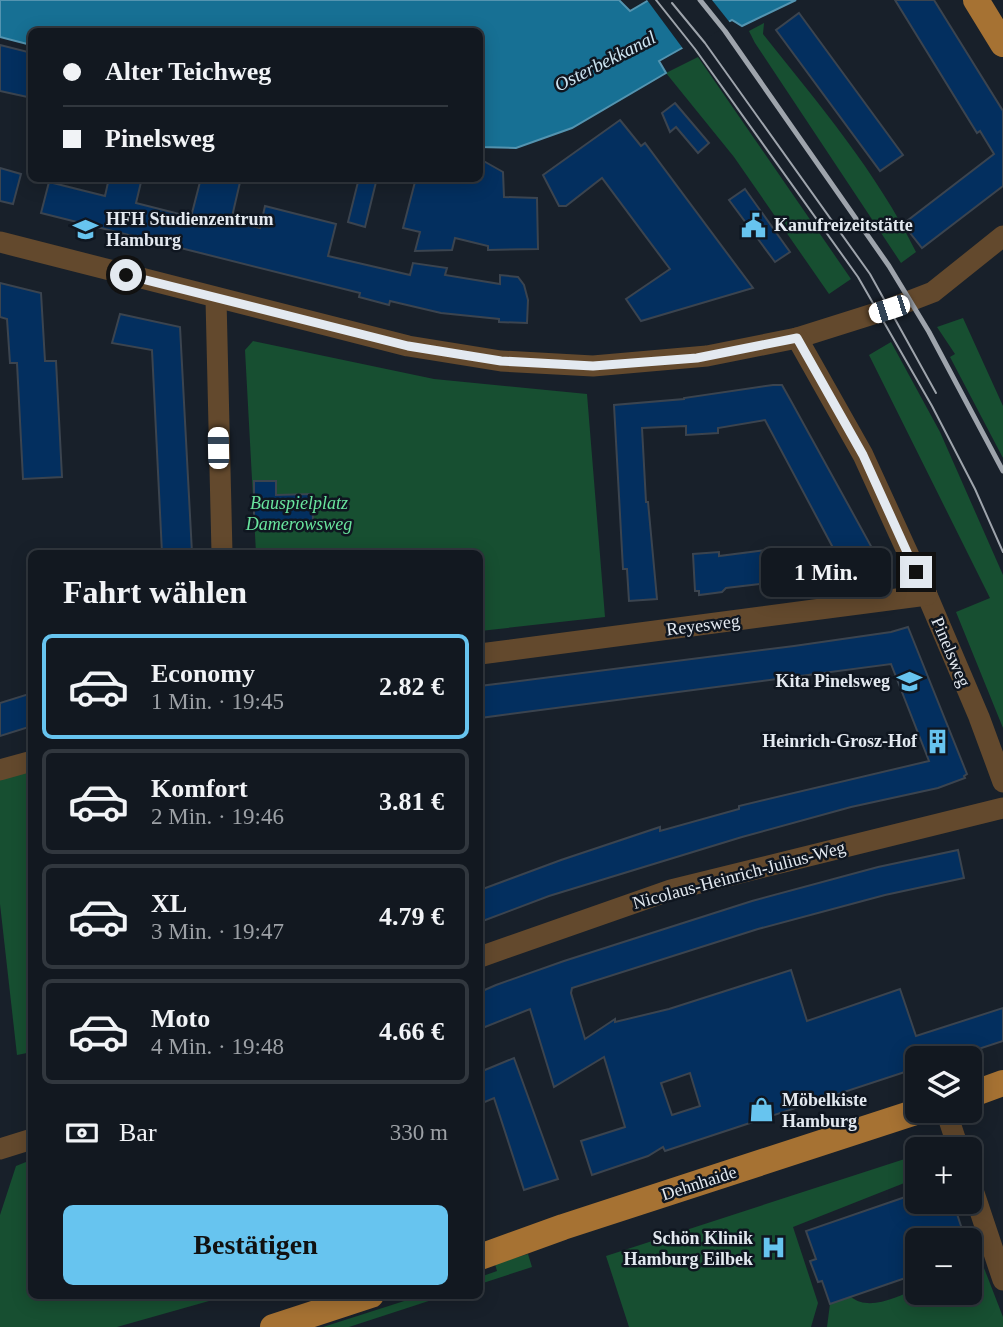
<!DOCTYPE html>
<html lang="de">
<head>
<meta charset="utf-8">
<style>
	body { margin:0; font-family:"Times New Roman",serif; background:#1f252d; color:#f1f3f6; height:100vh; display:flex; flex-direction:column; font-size:26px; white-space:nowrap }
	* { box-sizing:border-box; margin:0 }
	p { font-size:23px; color:#9ca0a5 }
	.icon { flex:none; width:38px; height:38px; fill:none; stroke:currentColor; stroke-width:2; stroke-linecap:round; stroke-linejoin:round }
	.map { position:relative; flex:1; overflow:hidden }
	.details { position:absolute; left:28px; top:550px; width:455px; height:749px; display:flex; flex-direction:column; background:#121820; border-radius:10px; box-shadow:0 4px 18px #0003,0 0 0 2px #31373e }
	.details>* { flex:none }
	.banner { position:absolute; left:28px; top:28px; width:455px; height:154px; border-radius:10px; box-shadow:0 4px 18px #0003,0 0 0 2px #31373e; display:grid; align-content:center; height:154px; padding:0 35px; background:#121820 }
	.buttons { position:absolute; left:905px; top:1046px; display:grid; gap:14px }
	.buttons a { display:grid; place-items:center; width:77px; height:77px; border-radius:10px; background:#121820; box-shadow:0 4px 18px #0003,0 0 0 2px #31373e; font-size:35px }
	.end { position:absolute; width:32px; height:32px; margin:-16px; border:9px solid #e3e9f0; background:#111; box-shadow:0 0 0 4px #111 }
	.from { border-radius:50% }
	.bubble { position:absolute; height:49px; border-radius:10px; background:#121820; box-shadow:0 4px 18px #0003,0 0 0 2px #31373e; font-size:23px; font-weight:800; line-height:49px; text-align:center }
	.car { position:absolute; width:21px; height:42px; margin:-21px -10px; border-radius:9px; box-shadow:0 0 5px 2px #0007; background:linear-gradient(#fff 24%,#345 0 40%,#fff 0 76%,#345 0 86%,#fff 0) }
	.banner b { display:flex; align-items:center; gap:24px; height:66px; font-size:26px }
	.banner b+b { border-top:2px solid #31373e }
	.banner i { width:18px; height:18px; background:#f1f3f6 }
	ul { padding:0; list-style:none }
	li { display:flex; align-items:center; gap:21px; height:105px; margin:0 14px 10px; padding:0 21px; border:4px solid #31373e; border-radius:10px }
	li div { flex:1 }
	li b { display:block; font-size:26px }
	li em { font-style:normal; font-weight:800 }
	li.on { border-color:#67c4ef }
	li>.icon { width:63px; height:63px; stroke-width:1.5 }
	h2 { padding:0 35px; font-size:32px; line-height:84px }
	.pay { display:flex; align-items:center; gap:18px; height:77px; padding:0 35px; font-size:26px }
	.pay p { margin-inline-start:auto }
	.cta { display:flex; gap:14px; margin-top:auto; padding:14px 35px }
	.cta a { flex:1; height:80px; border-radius:10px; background:#67c4ef; color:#111; font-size:28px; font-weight:800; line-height:80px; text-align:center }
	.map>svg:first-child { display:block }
	.green { fill:#174f31 }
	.water { fill:#177094; stroke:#5494b0; stroke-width:2 }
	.pier { fill:#18202a }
	.building { fill:#032f5f; stroke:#3b444f; stroke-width:2; fill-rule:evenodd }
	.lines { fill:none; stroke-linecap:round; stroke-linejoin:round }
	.minor { stroke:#63492d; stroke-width:21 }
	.major { stroke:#a67233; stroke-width:26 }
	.tram { stroke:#9ea4ac; stroke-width:2 }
	.rail { stroke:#9ea4ac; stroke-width:5 }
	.route { stroke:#e3e9f0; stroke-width:9 }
	.labels { text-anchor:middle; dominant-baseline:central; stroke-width:5; stroke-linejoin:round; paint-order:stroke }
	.poi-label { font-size:18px; font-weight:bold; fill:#e3e9f0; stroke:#0f1620; text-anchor:start }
	.park-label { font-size:18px; font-style:italic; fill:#69e59e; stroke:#0f1620 }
	.street-label { font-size:18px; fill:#e3e9f0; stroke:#0f1620 }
	.water-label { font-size:19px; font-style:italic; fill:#cee5f2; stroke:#0f1620 }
</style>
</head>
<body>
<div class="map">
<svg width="1003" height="1327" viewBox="0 0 1003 1327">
	<rect width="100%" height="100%" fill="#18202a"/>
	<!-- green -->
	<g class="green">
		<path d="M764 23 763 34C818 103 877 172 916 252L901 263 755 43 749 31Z"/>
		<path d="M698 57 851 279 829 294 734 157 666 73Z"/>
		<path d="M963 318 1003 406V458L950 357 955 354 937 327Z"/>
		<path d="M253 341 434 379 587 394 605 617 480 631V553H256L245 350Z"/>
		<path d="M891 342 940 432 1003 575V728L956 612 990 598 869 355Z"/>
		<path d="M31 771 32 1052 17 1055 0 904V779Z"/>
		<path d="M917 1155V1178L793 1227 818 1303 811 1327H629L606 1256Z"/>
		<path d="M31 1160 32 1295H207L209 1301 117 1327H0V1215L16 1166Z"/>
		<path d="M528 1254 532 1267 480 1284V1277L497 1271 495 1264Z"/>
		<path d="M984 1268 1003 1317V1327H827L830 1304 851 1297C870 1312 897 1296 917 1289V1293H970V1273Z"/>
		<path d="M423 1295H447L349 1327H323Z"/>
	</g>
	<!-- water -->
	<path class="water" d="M0 0H619L630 11 649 0H796L742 26 732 20 659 61 666 73 572 128 516 148 480 147V32H32L31 45 0 37Z"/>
	<!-- pier -->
	<path class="pier" d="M647 0H712L731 24 684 50Z"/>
	<!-- building -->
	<g class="building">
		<path d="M895 0H934L1003 111V186L922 248 903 224 994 154 980 131 977 133Z"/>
		<path d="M799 13 903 155 880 171 776 30Z"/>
		<path d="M0 45 32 53V98L0 91Z"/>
		<path d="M675 103 709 143 698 153 676 127 670 132 662 113Z"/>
		<path d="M620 120 641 146 645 143 753 288 641 321 626 299 670 269 602 178 566 206H559L543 175Z"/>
		<path d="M480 159 503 172 504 197 537 198 538 249 488 250V246L455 238 452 250 415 251 420 232 403 228 416 178H480Z"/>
		<path d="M0 168 21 174 13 204 0 201Z"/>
		<path d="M109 178H142L136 203 191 217 201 178H241L231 221 260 228 265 206 336 224 328 256 410 275 413 263 447 268 445 275 500 284V275L518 277 524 285 528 300 527 323 499 322V319L441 313 390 301 389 305 359 297 360 293 41 213 49 182 105 196Z"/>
		<path d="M359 178H377L365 227 348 222Z"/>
		<path d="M745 189 790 252 775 262 729 200Z"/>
		<path d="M0 283 41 293 45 361H56L62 477 23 479 17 363H10L7 319 0 317Z"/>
		<path d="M120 314 180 327 192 553H162L152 350 112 343Z"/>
		<path d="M773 385H782L791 401 877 557 847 574 765 420 718 428V433L686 435V426L642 428 646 502H648L657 599 629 601 627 569H623L614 405 684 399V398Z"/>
		<path d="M254 481H276V495L312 494 313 521 254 522Z"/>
		<path d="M790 547 794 580 726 588 722 592 715 593 699 595V591H695L693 554 719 552V556Z"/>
		<path d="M908 627 967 774 964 776 965 778 938 788 851 807 742 837 549 896 480 922V890L561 860 660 827V831L739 809V806L929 761 891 664 480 718V686L794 646 891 632Z"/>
		<path d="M32 693V726L0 736V703Z"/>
		<path d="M958 850 964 878 885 895 758 929 572 988 571 993 585 1039 615 1019V1022L669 1009 791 970 807 1021 900 989 916 1036 1003 1008V1041L948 1059H917V1068L665 1151 663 1147 648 1156 592 1175 581 1141 625 1127 604 1057 554 1087 530 1009 480 1029V992L496 985 564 961 752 901 878 867ZM690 1073 700 1106 672 1115 661 1083Z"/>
		<path d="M514 1058 558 1179 524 1190 494 1098 480 1104V1072Z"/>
		<path d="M917 1193V1202H949L953 1213 956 1211 964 1235 959 1237 961 1241H917V1274L830 1304 822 1281 818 1282 810 1261 816 1259 806 1231Z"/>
	</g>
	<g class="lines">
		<!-- minor -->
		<g class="minor">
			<path d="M0 242 408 346 501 361 593 366 707 356 797 338 889 309 933 292 1003 236"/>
			<path d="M216 299 222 553"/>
			<path d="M797 338 863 455 927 595 979 717 1003 782"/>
			<path d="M480 654 927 595"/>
			<path d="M0 770 32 761"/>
			<path d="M480 957 671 890 1003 808"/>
			<path d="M946 1111 959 1150"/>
			<path d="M0 1149 32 1139"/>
			<path d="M970 1181 1003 1280"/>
		</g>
		<!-- major -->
		<g class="major">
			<path d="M976 0 1003 44"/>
			<path d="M970 1095 1003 1083"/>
			<path d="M480 1257 563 1227 919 1111"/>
			<path d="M273 1327 371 1295"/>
		</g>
		<!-- tram -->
		<g class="tram">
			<path d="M656 0 695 49 858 277 932 406 975 489 1003 552"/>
			<path d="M672 3 705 43 870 274 936 393"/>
		</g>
		<!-- rail -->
		<path class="rail" d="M700 0 725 31 889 266 929 332 1003 471"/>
	</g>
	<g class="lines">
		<!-- route -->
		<path class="route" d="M126 275 408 346 501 361 593 366 697 358 797 338 863 455 916 572"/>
	</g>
	<!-- icons -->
	<defs>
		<symbol id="civic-bare" viewBox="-9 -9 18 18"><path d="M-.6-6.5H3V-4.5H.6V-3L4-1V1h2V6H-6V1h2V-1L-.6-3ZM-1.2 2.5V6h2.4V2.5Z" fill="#67c4ef" stroke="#0f1620" stroke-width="2.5" paint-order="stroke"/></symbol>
		<symbol id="university-bare" viewBox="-9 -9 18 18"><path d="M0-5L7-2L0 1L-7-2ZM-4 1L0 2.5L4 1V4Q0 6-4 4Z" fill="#67c4ef" stroke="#0f1620" stroke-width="2.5" paint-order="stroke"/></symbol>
		<symbol id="school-bare" viewBox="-9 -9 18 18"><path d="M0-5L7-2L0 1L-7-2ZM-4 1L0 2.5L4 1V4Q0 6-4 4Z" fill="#67c4ef" stroke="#0f1620" stroke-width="2.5" paint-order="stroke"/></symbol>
		<symbol id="building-bare" viewBox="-9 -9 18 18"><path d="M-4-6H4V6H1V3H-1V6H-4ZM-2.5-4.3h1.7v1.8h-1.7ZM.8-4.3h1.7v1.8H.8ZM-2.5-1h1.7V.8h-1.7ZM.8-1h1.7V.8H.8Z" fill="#67c4ef" stroke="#0f1620" stroke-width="2.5" paint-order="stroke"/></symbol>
		<symbol id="shop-bare" viewBox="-9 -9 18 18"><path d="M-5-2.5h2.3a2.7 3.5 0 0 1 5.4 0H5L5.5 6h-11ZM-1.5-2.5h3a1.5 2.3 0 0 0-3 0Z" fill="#67c4ef" stroke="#0f1620" stroke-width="2.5" paint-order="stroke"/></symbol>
		<symbol id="hospital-bare" viewBox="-9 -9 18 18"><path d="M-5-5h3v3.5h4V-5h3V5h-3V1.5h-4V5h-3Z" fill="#67c4ef" stroke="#0f1620" stroke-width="2.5" paint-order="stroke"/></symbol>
	</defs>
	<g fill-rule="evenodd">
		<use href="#civic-bare" x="736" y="208" width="35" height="35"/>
		<use href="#university-bare" x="68" y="212" width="35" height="35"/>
		<use href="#school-bare" x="892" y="664" width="35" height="35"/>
		<use href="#building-bare" x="920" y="724" width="35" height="35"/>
		<use href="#shop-bare" x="744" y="1092" width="35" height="35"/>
		<use href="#hospital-bare" x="756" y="1230" width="35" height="35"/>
	</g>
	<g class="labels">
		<!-- poi labels -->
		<g class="poi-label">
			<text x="106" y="219">HFH Studienzentrum<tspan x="106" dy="21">Hamburg</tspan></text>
			<text x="774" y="225">Kanufreizeitstätte</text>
			<text x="890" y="681" text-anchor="end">Kita Pinelsweg</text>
			<text x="917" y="741" text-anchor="end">Heinrich-Grosz-Hof</text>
			<text x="782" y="1100">Möbelkiste<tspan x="782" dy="21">Hamburg</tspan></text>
			<text x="753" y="1238" text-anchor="end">Schön Klinik<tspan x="753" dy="21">Hamburg Eilbek</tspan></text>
		</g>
		<!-- park labels -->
		<g class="park-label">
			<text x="299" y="503">Bauspielplatz<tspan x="299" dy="21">Damerowsweg</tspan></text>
		</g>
		<!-- street labels -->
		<g class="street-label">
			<text transform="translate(703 625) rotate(-7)">Reyesweg</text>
			<text transform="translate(951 652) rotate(67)">Pinelsweg</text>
			<text transform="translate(739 875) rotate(-15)">Nicolaus-Heinrich-Julius-Weg</text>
			<text transform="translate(699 1183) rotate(-18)">Dehnhaide</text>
		</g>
		<!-- water labels -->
		<g class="water-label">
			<text transform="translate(605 61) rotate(-27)">Osterbekkanal</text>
		</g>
	</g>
</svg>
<div class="buttons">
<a><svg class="icon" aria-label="layers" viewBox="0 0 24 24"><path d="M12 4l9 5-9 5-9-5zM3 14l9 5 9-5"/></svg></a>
<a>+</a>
<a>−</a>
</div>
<i class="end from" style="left:126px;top:275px"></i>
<i class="end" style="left:916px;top:572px"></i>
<div class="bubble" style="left:761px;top:548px;width:130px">1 Min.</div>
<i class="car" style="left:889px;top:309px;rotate:252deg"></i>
<i class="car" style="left:218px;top:448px;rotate:359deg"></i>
<div class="banner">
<b><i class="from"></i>Alter Teichweg</b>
<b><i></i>Pinelsweg</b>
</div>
<section class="details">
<h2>Fahrt wählen</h2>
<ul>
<li class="on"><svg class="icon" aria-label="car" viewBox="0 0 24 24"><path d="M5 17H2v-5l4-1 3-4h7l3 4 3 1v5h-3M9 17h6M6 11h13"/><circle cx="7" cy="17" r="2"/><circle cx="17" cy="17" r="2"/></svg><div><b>Economy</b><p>1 Min. · 19:45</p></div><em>2.82 €</em></li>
<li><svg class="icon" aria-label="car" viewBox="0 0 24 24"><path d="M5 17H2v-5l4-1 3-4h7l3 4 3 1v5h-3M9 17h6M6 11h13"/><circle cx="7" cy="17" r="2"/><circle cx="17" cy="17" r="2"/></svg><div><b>Komfort</b><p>2 Min. · 19:46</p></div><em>3.81 €</em></li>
<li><svg class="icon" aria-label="car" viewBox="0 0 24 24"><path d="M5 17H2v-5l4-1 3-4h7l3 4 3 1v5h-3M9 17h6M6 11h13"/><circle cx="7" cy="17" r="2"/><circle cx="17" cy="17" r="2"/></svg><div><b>XL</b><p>3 Min. · 19:47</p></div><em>4.79 €</em></li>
<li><svg class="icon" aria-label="car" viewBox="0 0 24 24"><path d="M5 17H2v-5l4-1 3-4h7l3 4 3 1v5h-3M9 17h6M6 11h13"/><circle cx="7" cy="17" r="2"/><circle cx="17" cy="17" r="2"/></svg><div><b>Moto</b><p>4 Min. · 19:48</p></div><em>4.66 €</em></li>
</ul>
<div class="pay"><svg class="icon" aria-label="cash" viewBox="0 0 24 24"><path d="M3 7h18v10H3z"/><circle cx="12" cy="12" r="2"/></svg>Bar<p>330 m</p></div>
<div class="cta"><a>Bestätigen</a></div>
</section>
</div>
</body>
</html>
